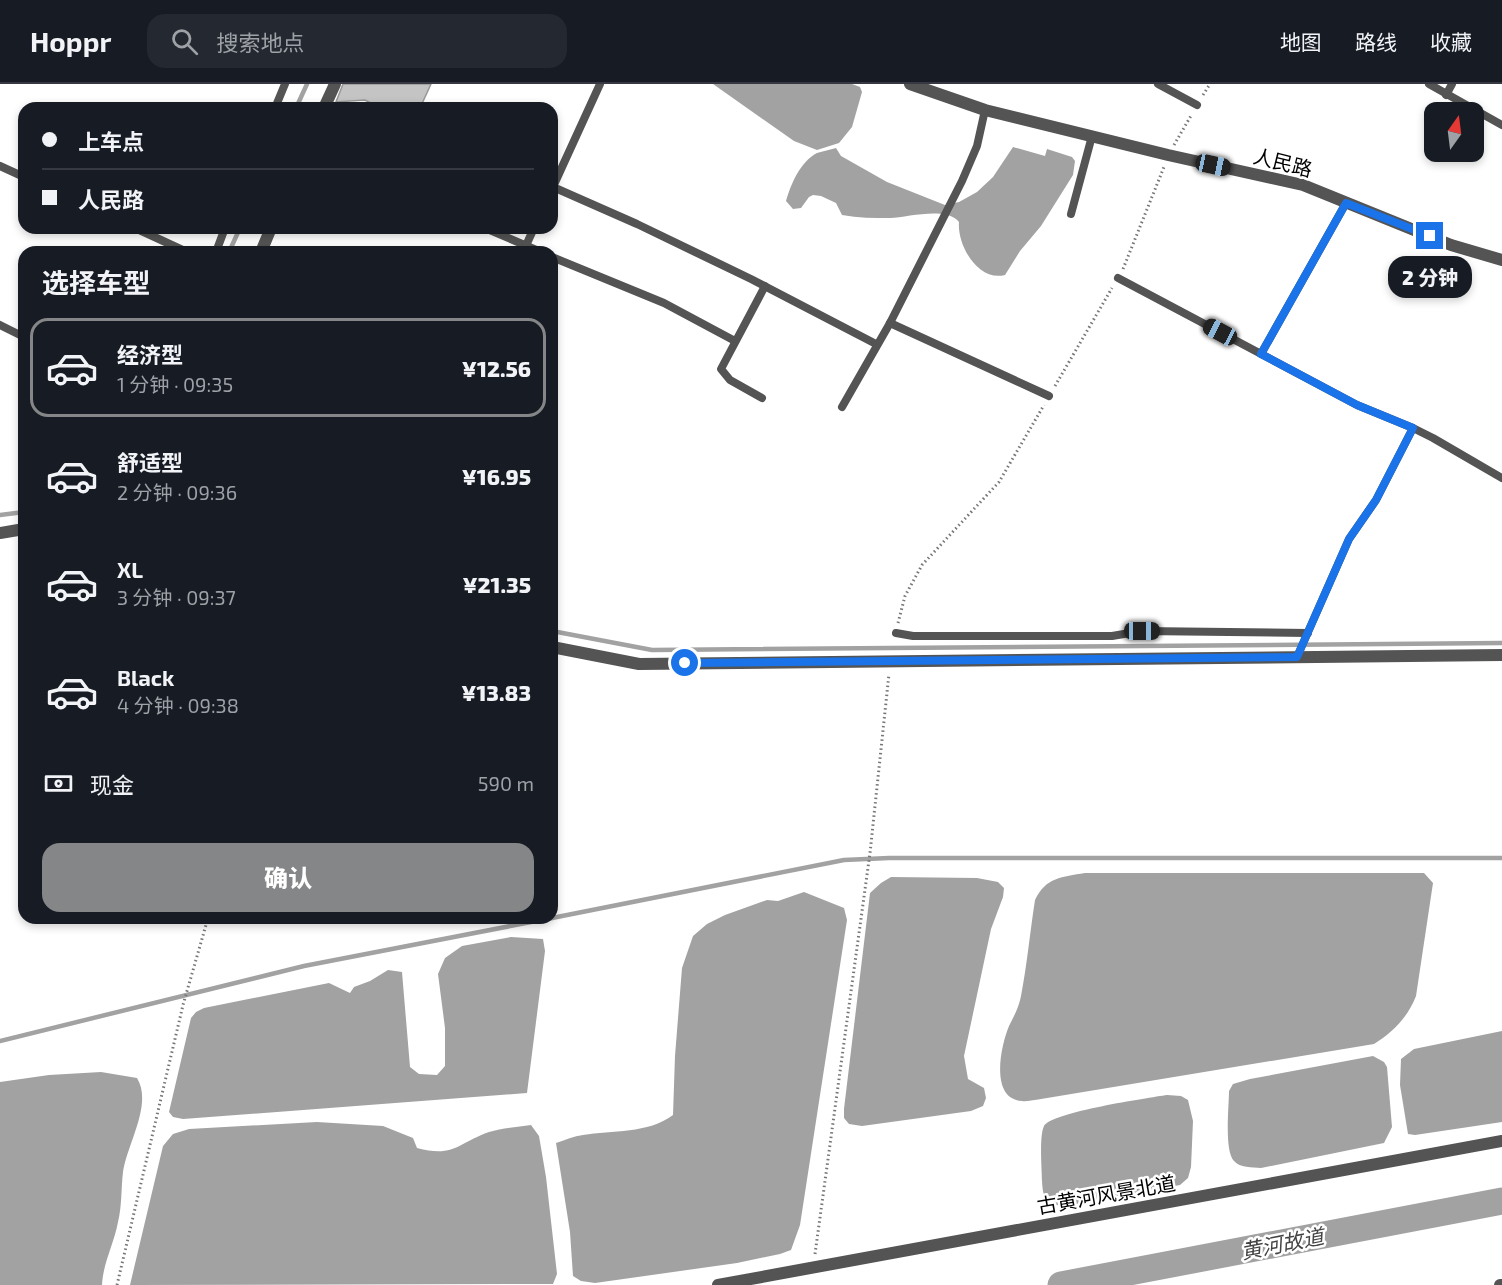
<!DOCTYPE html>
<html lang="zh">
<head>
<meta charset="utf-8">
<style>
	body { margin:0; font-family:"Exo 2","Noto Sans SC",sans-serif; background:#242831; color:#f1f3f6; height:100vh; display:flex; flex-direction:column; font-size:22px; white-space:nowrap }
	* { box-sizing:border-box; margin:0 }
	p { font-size:20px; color:#9ea1a6 }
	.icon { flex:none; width:33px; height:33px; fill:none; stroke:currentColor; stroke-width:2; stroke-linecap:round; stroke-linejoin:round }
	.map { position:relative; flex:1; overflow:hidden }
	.drawer { position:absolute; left:18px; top:162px; width:540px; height:678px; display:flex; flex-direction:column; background:#171b24; border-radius:18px; box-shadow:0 3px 9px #0003 }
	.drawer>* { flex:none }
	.guide { position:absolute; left:18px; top:18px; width:540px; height:132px; border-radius:18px; box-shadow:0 3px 9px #0003; display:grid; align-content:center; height:132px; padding:0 24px; background:#171b24 }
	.needle { width:39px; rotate:14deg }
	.buttons { position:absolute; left:1424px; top:18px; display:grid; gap:12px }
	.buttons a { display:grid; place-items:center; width:60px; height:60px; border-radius:12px; background:#171b24; box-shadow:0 3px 9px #0003; font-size:30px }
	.end { position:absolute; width:27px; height:27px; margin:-14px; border:8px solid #1a73e8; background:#fff; box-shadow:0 0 0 3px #fff }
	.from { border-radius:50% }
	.bubble { position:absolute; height:42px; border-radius:18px; background:#171b24; box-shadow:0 3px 9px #0003; font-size:20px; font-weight:800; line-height:42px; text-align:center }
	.car { position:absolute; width:18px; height:36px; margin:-18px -9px; border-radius:8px; box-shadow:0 0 4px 2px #0007; background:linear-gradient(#222 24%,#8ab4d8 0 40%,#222 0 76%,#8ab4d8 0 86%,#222 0) }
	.guide b { display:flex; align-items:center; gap:21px; height:57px; font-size:22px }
	.guide b+b { border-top:2px solid #363941 }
	.guide i { width:15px; height:15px; background:#f1f3f6 }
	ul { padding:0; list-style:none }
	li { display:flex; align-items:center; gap:18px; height:99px; margin:0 12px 9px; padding:0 12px; border:3px solid transparent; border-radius:18px }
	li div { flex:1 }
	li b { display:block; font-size:22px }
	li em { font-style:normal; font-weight:800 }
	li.selected { border-color:#858687 }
	li>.icon { width:54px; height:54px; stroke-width:1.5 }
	h2 { padding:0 24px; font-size:27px; line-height:72px }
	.pay { display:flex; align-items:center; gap:15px; height:66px; padding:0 24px; font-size:22px }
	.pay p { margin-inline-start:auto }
	.primary-button { display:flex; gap:12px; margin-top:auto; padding:12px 24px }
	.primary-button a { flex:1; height:69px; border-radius:18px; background:#858687; color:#fff; font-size:24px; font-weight:800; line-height:69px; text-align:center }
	header { display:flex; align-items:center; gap:36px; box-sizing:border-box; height:84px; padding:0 30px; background:#171b24; border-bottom:2px solid #363941 }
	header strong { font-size:28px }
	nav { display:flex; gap:33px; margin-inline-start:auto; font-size:21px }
	.search { width:420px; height:54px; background:#242831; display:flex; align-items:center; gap:15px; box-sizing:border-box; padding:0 21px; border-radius:18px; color:#9ea1a6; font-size:22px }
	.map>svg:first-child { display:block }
	.water { fill:#a2a2a2 }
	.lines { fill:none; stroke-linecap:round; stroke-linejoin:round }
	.stream { stroke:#a2a2a2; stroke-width:4.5 }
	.river { stroke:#a2a2a2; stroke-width:27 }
	.building { fill:#c4c4c4; stroke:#989898; stroke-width:1.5 }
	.path { stroke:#767676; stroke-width:3; stroke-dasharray:1.5 3; stroke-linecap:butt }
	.service { stroke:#545454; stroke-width:8 }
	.minor { stroke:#545454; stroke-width:12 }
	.tertiary { stroke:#545454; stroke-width:12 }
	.route { stroke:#1a73e8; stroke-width:8 }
	.labels { text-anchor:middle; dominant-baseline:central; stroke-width:5; stroke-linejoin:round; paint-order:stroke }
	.street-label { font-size:20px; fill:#000; stroke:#fff }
	.water-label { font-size:21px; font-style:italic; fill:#434343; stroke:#fff }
</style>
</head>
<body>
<header>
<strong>Hoppr</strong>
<div class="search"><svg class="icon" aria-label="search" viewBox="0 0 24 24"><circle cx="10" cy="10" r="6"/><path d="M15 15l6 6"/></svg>搜索地点</div>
<nav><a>地图</a><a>路线</a><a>收藏</a></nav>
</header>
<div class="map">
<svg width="1502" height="1201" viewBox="0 0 1502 1201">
	<rect width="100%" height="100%" fill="#fff"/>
	<!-- water -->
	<g class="water">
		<path d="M713 0H852L860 3 862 8 852 43 839 59 817 66 794 57Z"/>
		<path d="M1013 63 1045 72 1047 65 1072 73 1075 77 1073 91 1041 142 1020 167 1005 191C978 198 957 161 959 138 947 122 908 133 890 134 874 134 858 134 842 131L836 119 821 112 813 111 809 113 801 124 793 125 786 117C791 100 800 78 817 69 823 67 830 66 836 64L841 72 887 98 945 121 959 118 977 108 993 93Z"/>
		<path d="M1085 789H1424L1433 799 1416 912C1408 933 1393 948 1374 960L1035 1016C1031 1016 1026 1018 1022 1017 989 1015 1001 961 1009 942 1014 932 1019 923 1021 912 1027 881 1030 848 1035 816 1046 793 1062 793 1085 789Z"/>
		<path d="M891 793 977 794 998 798 1004 804 1003 813 991 845 964 972 968 995 984 1004 986 1014 983 1022 971 1027 862 1042 849 1040 844 1034V1025L870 809 881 799Z"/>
		<path d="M804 808 844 824 847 836 800 1141 791 1166 780 1170 737 1179 595 1199 581 1197 573 1192 570 1148 556 1059C565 1056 574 1052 583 1051 612 1046 648 1050 673 1031L675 972 682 884 693 852 707 840 725 831 767 816 778 817Z"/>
		<path d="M511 853 543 855 545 867 527 1009 183 1035 173 1033 169 1028 191 934 196 928 204 924 329 899 350 909 354 903 370 897 388 886 402 888 410 983 419 990 437 991 445 982V944L438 890 445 874 462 862Z"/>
		<path d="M1502 947V1038L1415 1051 1408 1050 1400 1001 1401 975 1414 965Z"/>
		<path d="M1373 972 1384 978 1387 983 1392 1043 1384 1059 1261 1084C1252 1083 1240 1084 1234 1077 1224 1066 1229 1023 1229 1007L1233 1000 1250 995Z"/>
		<path d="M101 988 137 994C153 1020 127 1060 123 1088 121 1105 122 1121 118 1138 114 1160 103 1179 102 1201H0V998L49 991Z"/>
		<path d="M1167 1011 1181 1012 1188 1016 1193 1037 1191 1083 1188 1094 1180 1101 1066 1122C1047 1121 1043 1117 1042 1097 1042 1085 1039 1052 1044 1042 1052 1028 1148 1014 1167 1011Z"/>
		<path d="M317 1038 383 1042 413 1054 417 1064C454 1074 458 1059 489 1048 502 1044 518 1043 531 1041L539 1052 546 1093 557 1190 553 1200 130 1201 163 1062 173 1050 189 1045Z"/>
	</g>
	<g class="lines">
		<!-- stream -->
		<g class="stream">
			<path d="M296 24 307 0"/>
			<path d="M229 168 240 144"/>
			<path d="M0 431 24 428"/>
			<path d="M552 547 652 566 1502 559"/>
			<path d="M552 834 844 776 889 774H1502"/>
			<path d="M0 957 304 882 552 834"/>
		</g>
		<!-- river -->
		<path class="river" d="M1061 1201 1502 1117"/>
	</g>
	<!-- building -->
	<path class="building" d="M343 0H431L420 24H380L365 16 336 18Z"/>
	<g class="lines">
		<!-- path -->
		<g class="path">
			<path d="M1203 11 1210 0"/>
			<path d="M1174 61 1192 30"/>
			<path d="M1123 185 1164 83"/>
			<path d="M1055 302 1112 204"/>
			<path d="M898 539 905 512 922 481 999 398 1044 321"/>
			<path d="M815 1170 870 769 889 590"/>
			<path d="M117 1201 183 921 208 834"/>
		</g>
		<!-- service -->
		<g class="service">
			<path d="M1158 0 1197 21"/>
			<path d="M1429 0 1502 41"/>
			<path d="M1446 11 1452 0"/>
			<path d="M275 24 285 0"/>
			<path d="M0 82 24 93"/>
			<path d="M553 103 637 140 751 195 876 260"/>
			<path d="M552 105 600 0"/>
			<path d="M1071 130 1092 52"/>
			<path d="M135 144 187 168"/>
			<path d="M485 144 541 168"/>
			<path d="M216 168 225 144"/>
			<path d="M523 168 534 144"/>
			<path d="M552 173 664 219 735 257"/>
			<path d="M1118 194 1357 321 1413 344 1433 354 1502 394"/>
			<path d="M890 239 1049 312"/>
			<path d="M0 241 24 253"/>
			<path d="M1261 270 1346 119"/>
			<path d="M762 314 730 296 721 285 765 202"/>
			<path d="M842 323 890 239 962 97 977 62 985 26"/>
			<path d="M896 549 913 552H1112L1142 547 1308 549"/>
			<path d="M1297 573 1349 455 1376 416 1413 344"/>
		</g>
		<!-- minor -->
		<g class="minor">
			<path d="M324 24 335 0"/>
			<path d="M261 168 271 144"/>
			<path d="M0 449 24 445"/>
			<path d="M552 563 639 580 1502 571"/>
			<path d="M718 1201 1502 1057"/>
			<path d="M1500 1201H1502"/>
		</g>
		<!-- tertiary -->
		<path class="tertiary" d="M910 0 985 26 1168 71 1303 101 1451 161 1502 176"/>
	</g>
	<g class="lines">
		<!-- route -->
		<path class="route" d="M685 579 1297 573 1349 455 1376 416 1413 344 1357 321 1261 270 1346 119 1430 152"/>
	</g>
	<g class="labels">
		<!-- street labels -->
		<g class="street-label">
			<text transform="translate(1283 78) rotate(14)">人民路</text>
			<text transform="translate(1106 1110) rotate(-10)">古黄河风景北道</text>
		</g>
		<!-- water labels -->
		<g class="water-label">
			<text transform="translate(1282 1159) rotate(-11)">黄河故道</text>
		</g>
	</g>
</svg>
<div class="buttons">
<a><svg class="needle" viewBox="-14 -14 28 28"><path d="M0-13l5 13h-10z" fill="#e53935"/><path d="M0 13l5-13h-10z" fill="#9ea1a6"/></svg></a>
</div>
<i class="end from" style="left:685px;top:579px"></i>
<i class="end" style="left:1430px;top:152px"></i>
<div class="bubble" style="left:1388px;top:172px;width:84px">2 分钟</div>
<i class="car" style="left:1213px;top:81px;rotate:102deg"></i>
<i class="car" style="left:1220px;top:248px;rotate:298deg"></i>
<i class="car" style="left:1142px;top:547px;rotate:90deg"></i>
<div class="guide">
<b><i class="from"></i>上车点</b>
<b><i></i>人民路</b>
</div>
<section class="drawer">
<h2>选择车型</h2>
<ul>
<li class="selected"><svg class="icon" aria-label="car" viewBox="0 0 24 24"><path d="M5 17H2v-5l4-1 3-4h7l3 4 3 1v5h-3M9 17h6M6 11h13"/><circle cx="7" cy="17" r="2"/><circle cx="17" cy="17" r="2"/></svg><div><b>经济型</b><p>1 分钟 · 09:35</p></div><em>¥12.56</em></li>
<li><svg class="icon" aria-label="car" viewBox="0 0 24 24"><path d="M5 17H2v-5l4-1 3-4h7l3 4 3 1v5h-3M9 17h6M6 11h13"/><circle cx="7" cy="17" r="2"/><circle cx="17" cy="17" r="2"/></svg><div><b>舒适型</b><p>2 分钟 · 09:36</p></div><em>¥16.95</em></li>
<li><svg class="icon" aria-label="car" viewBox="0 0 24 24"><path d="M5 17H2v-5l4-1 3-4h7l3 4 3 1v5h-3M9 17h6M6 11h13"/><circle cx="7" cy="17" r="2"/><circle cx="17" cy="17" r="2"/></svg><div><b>XL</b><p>3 分钟 · 09:37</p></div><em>¥21.35</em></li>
<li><svg class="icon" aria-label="car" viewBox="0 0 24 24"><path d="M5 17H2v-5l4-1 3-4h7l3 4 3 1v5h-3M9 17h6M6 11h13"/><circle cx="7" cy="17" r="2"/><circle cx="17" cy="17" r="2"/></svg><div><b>Black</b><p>4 分钟 · 09:38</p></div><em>¥13.83</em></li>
</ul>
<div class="pay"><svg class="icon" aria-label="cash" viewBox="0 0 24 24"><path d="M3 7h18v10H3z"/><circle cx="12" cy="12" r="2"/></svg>现金<p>590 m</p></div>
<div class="primary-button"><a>确认</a></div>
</section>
</div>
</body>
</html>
